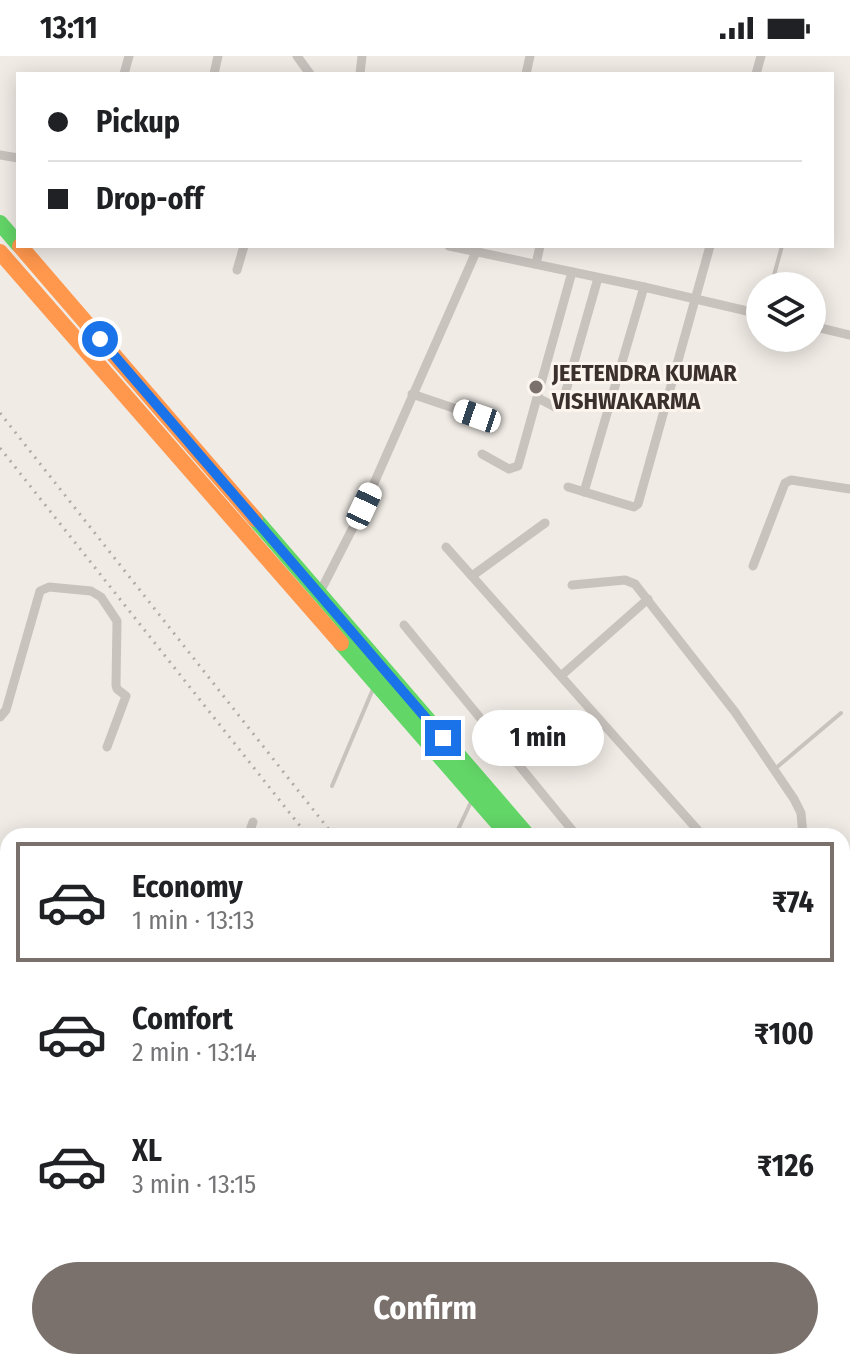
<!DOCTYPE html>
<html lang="en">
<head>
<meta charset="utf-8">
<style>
	body { margin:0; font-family:"Fira Sans Condensed",sans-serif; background:#f2f2f2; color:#202124; height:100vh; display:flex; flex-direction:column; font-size:30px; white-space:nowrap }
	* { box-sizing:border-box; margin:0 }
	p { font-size:26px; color:#757577 }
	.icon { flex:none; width:44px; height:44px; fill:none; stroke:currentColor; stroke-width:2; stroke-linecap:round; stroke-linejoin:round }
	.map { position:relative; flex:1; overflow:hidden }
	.sheet { position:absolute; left:0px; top:772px; width:850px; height:542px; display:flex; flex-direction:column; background:#fff; border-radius:24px 24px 0 0; box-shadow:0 4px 20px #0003 }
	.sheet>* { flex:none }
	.hud { position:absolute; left:16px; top:16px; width:818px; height:176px; border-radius:0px; box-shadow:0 4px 20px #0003; display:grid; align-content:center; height:176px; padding:0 32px; background:#fff }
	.controls { position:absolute; left:746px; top:216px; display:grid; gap:16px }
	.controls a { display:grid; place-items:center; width:80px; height:80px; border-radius:50%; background:#fff; box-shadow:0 4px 20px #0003; font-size:40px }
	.end { position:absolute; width:36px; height:36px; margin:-18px; border:10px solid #1a73e8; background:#fff; box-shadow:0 0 0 4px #fff }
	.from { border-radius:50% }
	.bubble { position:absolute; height:56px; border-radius:28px; background:#fff; box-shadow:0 4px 20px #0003; font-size:26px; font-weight:700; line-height:56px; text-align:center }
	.car { position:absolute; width:24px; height:48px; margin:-24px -12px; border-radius:10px; box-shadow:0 0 6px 2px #0007; background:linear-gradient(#fff 24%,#345 0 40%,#fff 0 76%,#345 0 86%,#fff 0) }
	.hud b { display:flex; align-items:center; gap:28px; height:76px; font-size:30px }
	.hud b+b { border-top:2px solid #e0e0e0 }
	.hud i { width:20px; height:20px; background:#202124 }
	ul { padding:14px 0 0; list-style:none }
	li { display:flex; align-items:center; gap:24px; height:120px; margin:0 16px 12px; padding:0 16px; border:4px solid transparent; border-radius:0px }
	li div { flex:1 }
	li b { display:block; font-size:30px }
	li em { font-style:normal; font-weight:700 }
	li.selected { border-color:#7a716c }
	li>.icon { width:72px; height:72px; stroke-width:1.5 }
	.action { display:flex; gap:16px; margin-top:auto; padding:16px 32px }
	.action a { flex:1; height:92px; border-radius:48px; background:#7a716c; color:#fff; font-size:32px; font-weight:700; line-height:92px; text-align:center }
	.status { display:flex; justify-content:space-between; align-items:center; height:56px; padding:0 40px; background:#fff; direction:ltr }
	.status svg { height:22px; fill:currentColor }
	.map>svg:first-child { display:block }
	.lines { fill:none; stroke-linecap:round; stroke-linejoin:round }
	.lane { stroke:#c9c3be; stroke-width:4 }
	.street { stroke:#c9c3be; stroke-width:9 }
	.fast { stroke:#63d668; stroke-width:16 }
	.slow { stroke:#ff974d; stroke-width:16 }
	.rail { stroke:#b1aca8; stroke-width:3; stroke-dasharray:2 6; stroke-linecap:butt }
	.route { stroke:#1a73e8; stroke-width:10 }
	.poi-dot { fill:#7a716c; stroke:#fbf5ee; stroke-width:3 }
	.labels { text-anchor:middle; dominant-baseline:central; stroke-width:6; stroke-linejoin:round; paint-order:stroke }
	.poi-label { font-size:24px; font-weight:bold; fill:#3b302b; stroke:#fbf5ee; text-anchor:start }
</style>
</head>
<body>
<div class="status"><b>13:11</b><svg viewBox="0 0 49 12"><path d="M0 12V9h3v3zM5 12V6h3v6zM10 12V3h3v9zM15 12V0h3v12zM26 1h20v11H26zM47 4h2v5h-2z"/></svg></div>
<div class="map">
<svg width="850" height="1313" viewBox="0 0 850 1313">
	<rect width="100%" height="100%" fill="#f0ebe5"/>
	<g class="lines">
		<!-- lane -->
		<g class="lane">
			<path d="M771 230 782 190"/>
			<path d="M776 712 841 657"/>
			<path d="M332 730 373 633"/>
			<path d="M455 780 471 746"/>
			<path d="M462 1306 474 1313"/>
			<path d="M537 1306 547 1313"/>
			<path d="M609 1306 617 1313"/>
			<path d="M500 1313 506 1306"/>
			<path d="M589 1313 595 1306"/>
		</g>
		<!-- street -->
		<g class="street">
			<path d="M297 0 310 18"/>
			<path d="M124 18 129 0"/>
			<path d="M214 18 218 0"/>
			<path d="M360 18 362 0"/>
			<path d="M526 18 530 0"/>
			<path d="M756 18 761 0"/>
			<path d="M0 99 18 102"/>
			<path d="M449 190 644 231 760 258"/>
			<path d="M536 208 540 190"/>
			<path d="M237 214 244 190"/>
			<path d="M812 270 850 279"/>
			<path d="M412 338 477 360"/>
			<path d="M538 342 555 351 563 345 598 222"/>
			<path d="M482 398 509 413 518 410 572 216"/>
			<path d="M568 431 634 451 638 448 710 190"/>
			<path d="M584 436 644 231"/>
			<path d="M446 491 703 780"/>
			<path d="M753 510 785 427 791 424 850 433"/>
			<path d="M472 520 545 467"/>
			<path d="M572 529 625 524 635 528 735 656 794 743 801 757 803 780"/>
			<path d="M319 538 364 450 476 196"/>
			<path d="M404 569 577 780"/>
			<path d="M562 619 648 543"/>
			<path d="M0 661 6 654 40 535 49 531 91 535 101 541 117 565 116 629 117 633 126 640 107 691"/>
			<path d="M248 780 253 766"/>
			<path d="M0 826 8 829"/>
			<path d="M0 979 8 981"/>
			<path d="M0 1250 8 1224"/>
			<path d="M54 1313 57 1306"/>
			<path d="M670 1313 679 1306"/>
		</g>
		<!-- fast -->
		<g class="fast">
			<path d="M0 167 18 188"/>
			<path d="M255 463 528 780"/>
			<path d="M341 587 509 780"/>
			<path d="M842 1167 850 1176"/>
		</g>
		<!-- slow -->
		<g class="slow">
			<path d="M20 190 255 463"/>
			<path d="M0 196 341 587"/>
			<path d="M842 1141 850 1151"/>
		</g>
		<!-- rail -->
		<g class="rail">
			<path d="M0 357 334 780"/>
			<path d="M0 392 308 780"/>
			<path d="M729 1306 734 1313"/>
			<path d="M748 1306 753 1313"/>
		</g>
	</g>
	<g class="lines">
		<!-- route -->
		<path class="route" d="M100 283 443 682"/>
	</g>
	<!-- markers -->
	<circle class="poi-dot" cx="536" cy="331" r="8"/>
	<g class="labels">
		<!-- poi labels -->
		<g class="poi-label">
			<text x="552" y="317">JEETENDRA KUMAR<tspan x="552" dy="28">VISHWAKARMA</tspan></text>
		</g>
	</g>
</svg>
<div class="controls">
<a><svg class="icon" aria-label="layers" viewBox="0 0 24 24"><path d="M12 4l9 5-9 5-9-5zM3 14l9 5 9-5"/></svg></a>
</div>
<i class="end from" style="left:100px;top:283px"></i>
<i class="end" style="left:443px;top:682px"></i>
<div class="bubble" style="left:472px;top:654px;width:132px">1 min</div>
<i class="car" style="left:477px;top:360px;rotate:289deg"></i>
<i class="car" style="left:364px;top:450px;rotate:25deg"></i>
<div class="hud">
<b><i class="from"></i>Pickup</b>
<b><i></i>Drop-off</b>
</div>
<section class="sheet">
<ul>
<li class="selected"><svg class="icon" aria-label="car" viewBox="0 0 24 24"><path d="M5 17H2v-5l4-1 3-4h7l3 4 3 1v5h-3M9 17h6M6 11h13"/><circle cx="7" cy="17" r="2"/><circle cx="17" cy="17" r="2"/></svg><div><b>Economy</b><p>1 min · 13:13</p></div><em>₹74</em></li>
<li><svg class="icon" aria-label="car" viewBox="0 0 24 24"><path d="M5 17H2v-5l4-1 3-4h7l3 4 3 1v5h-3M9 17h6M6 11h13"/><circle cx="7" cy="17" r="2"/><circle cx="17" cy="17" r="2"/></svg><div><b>Comfort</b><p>2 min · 13:14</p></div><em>₹100</em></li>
<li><svg class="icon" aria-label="car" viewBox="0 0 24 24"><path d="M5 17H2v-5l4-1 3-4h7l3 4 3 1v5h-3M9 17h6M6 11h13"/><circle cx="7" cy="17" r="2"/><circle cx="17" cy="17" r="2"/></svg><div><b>XL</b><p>3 min · 13:15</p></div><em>₹126</em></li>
</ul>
<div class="action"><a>Confirm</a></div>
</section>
</div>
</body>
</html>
